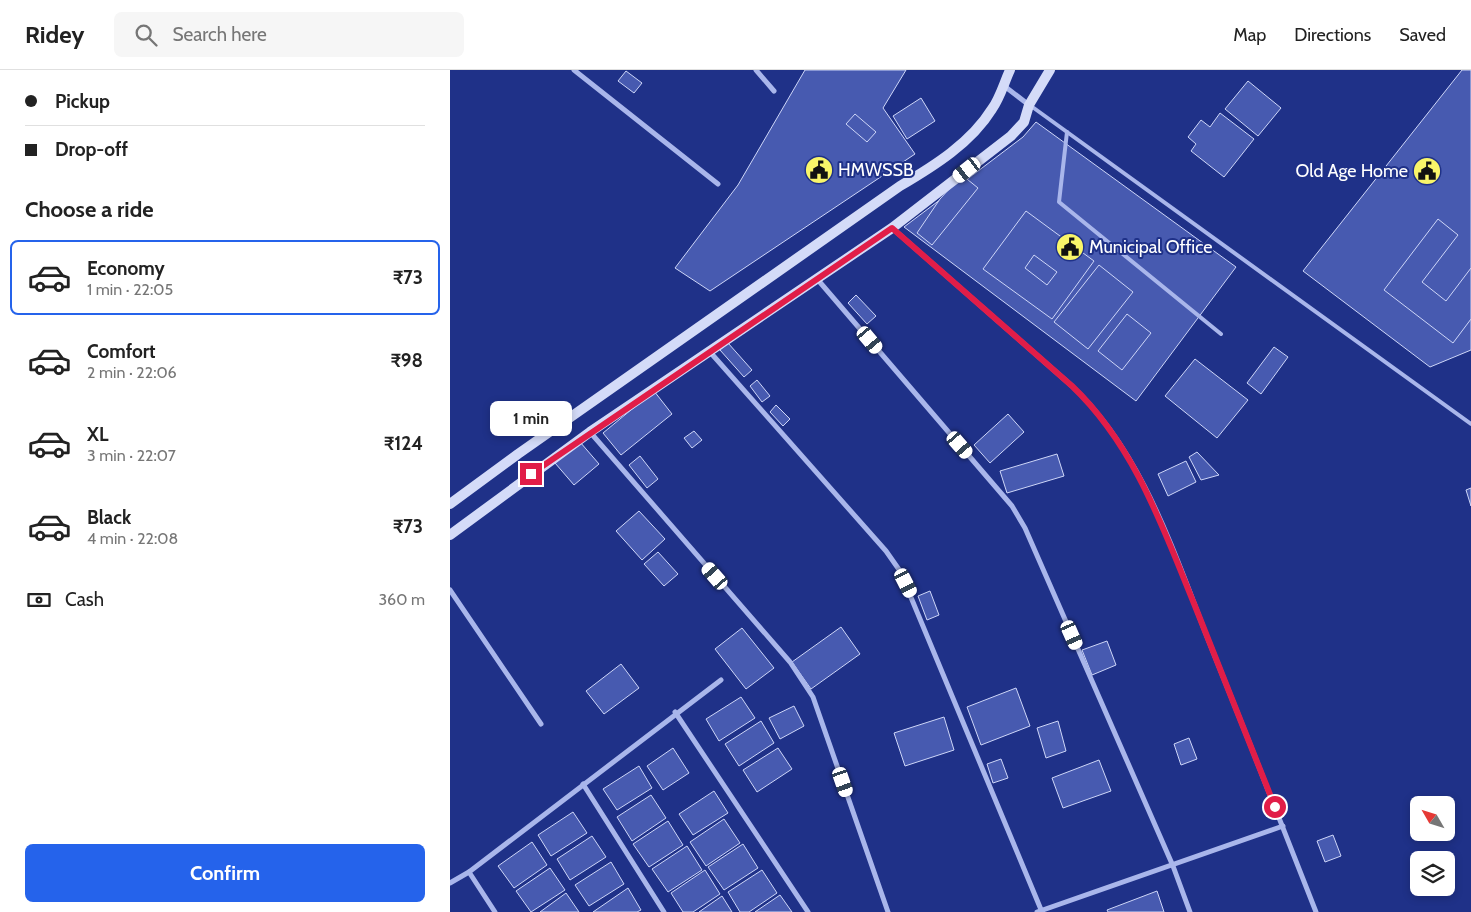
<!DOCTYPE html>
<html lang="en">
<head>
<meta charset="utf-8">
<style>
	body { margin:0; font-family:Cabin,sans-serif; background:#f6f6f6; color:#222; height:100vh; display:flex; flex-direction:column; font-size:19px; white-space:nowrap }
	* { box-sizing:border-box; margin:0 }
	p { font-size:16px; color:#767676 }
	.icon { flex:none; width:28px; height:28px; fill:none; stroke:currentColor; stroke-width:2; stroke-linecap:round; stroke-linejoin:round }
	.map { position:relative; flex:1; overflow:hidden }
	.sheet { display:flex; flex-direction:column; background:#fff; width:450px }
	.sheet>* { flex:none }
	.top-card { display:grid; align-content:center; height:110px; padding:0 25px; background:#fff }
	.needle { width:32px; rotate:309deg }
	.tools { position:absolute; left:960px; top:726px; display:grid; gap:10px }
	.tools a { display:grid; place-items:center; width:45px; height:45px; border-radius:8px; background:#fff; box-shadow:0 2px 8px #0003; font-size:25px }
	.end { position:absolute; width:22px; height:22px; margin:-11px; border:6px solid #e11d48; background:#fff; box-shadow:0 0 0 2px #fff }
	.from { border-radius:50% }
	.bubble { position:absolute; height:35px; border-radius:8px; background:#fff; box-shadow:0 2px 8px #0003; font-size:16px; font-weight:700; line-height:35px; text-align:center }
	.car { position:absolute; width:15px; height:30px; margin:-15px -8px; border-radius:6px; box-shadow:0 0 4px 1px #0007; background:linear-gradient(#fff 24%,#345 0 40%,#fff 0 76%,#345 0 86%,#fff 0) }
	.top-card b { display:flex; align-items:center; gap:18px; height:48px; font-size:19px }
	.top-card b+b { border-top:1px solid #e0e0e0 }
	.top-card i { width:12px; height:12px; background:#222 }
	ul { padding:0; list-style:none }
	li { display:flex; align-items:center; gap:15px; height:75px; margin:0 10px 8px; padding:0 15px; border:2px solid transparent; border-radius:8px }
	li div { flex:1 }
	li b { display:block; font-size:19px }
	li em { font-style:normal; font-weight:700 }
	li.selected { border-color:#2563eb }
	li>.icon { width:45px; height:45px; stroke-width:1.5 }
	h2 { padding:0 25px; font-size:22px; line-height:60px }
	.pay { display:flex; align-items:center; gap:12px; height:55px; padding:0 25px; font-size:19px }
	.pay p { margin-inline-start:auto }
	.primary-button { display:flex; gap:10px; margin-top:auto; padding:10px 25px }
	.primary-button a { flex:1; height:58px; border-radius:8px; background:#2563eb; color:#fff; font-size:20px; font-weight:700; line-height:58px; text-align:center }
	header { display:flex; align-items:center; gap:30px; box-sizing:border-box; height:70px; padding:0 25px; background:#fff; border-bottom:1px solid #e0e0e0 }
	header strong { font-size:24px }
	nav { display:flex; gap:28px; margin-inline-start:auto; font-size:18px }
	.search { width:350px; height:45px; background:#f6f6f6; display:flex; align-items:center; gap:12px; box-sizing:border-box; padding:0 18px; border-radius:8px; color:#767676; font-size:19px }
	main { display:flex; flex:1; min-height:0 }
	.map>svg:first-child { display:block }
	.building { fill:#475ab0; stroke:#ced6f8; fill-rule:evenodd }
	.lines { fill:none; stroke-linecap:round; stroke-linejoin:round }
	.lane { stroke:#a9b6eb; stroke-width:4 }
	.street { stroke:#a9b6eb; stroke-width:5 }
	.secondary { stroke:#d4dbf8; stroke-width:10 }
	.route { stroke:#e11d48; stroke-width:6 }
	.labels { text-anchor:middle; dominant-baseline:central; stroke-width:4; stroke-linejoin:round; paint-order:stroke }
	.poi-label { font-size:18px; fill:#fff; stroke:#1f3188; text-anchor:start }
</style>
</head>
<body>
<header>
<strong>Ridey</strong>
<div class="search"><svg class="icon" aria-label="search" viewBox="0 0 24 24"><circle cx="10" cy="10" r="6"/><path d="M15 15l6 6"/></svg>Search here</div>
<nav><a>Map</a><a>Directions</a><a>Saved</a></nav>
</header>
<main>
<section class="sheet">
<div class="top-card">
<b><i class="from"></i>Pickup</b>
<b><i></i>Drop-off</b>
</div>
<h2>Choose a ride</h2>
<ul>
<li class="selected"><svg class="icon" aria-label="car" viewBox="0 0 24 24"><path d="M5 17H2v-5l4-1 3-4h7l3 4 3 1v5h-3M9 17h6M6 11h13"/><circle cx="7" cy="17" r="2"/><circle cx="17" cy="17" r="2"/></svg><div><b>Economy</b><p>1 min · 22:05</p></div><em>₹73</em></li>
<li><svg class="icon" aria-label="car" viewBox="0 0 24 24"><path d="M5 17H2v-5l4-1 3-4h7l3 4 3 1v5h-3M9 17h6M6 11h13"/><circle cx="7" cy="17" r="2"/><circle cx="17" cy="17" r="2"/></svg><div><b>Comfort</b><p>2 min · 22:06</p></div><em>₹98</em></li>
<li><svg class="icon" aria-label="car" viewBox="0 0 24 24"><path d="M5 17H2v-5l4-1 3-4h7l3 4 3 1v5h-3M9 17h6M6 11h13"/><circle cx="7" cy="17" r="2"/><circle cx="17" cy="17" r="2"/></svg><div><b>XL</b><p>3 min · 22:07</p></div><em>₹124</em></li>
<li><svg class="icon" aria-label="car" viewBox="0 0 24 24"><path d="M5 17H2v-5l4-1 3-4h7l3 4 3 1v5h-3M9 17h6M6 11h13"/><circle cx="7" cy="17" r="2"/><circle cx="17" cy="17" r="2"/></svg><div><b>Black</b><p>4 min · 22:08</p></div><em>₹73</em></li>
</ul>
<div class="pay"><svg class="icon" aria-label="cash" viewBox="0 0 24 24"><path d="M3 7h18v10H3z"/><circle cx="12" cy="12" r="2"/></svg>Cash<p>360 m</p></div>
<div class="primary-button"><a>Confirm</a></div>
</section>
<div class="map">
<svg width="1021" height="842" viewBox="0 0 1021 842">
	<rect width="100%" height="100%" fill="#1f3188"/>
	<!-- building -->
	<g class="building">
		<path d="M355 0H456L433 38 465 84 260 221 225 198 288 115Z"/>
		<path d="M1012 0H1021V280L980 297 853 201Z"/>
		<path d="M176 1 192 13 184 23 168 11Z"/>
		<path d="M798 11 831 38 808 66 775 39Z"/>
		<path d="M471 28 485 51 457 69 443 46Z"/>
		<path d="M770 43 804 69 774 107 741 81 746 74 738 67 751 50 760 57Z"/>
		<path d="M405 44 426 62 417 72 396 54Z"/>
		<path d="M586 52 786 197 686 331 454 157 573 67Z"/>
		<path d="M512 105 528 118 482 175 467 163 490 129Z"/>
		<path d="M576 141 644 191 602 249 533 199ZM584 185 607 202 597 215 575 198Z"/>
		<path d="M988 149 1008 165 972 212 996 231 1021 198V249L1003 273 934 220Z"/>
		<path d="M649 195 683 222 638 279 604 252Z"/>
		<path d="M406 225 426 246 417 254 398 233Z"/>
		<path d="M677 244 701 263 672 300 648 281Z"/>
		<path d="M278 273 302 300 294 307 270 280Z"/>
		<path d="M824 277 838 287 811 324 797 313Z"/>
		<path d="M745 289 798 330 767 368 715 326Z"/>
		<path d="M307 310 320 326 312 332 300 316Z"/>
		<path d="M204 321 222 344 171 385 153 363Z"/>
		<path d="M326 335 340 349 333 356 320 342Z"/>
		<path d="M558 344 574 362 540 393 524 375Z"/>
		<path d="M244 361 252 370 242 378 234 368Z"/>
		<path d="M130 372 149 394 124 415 105 393Z"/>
		<path d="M747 382 769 405 751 410 739 387Z"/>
		<path d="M607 384 614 406 557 423 550 401Z"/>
		<path d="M190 386 208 409 197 418 179 395Z"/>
		<path d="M736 391 746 412 718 426 708 404Z"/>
		<path d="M1021 418V436L1016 420Z"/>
		<path d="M189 441 215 469 192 490 166 461Z"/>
		<path d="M208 482 228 504 214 516 194 494Z"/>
		<path d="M480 521 489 545 477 550 468 526Z"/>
		<path d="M391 557 410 584 361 619 342 592Z"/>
		<path d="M292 558 324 598 296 619 265 579Z"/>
		<path d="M657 571 666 595 642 605 632 580Z"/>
		<path d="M171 594 189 618 154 644 136 621Z"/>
		<path d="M566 618 580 656 531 675 517 637Z"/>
		<path d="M291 627 305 648 269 671 256 649Z"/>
		<path d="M344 636 354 656 330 669 319 648Z"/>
		<path d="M494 647 504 680 455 696 444 663Z"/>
		<path d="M311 651 324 673 289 696 275 674Z"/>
		<path d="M608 651 616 681 596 688 587 658Z"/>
		<path d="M739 668 747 689 731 695 724 674Z"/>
		<path d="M223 678 239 703 213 720 197 696Z"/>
		<path d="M328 678 342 699 307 722 293 700Z"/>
		<path d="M551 689 558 708 543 713 537 694Z"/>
		<path d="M649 690 661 721 613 738 602 708Z"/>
		<path d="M189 696 202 718 167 740 153 719Z"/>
		<path d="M264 721 278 743 243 765 229 744Z"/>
		<path d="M201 725 216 748 182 771 167 747Z"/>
		<path d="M123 742 137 763 101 786 88 765Z"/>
		<path d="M274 749 290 773 256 796 240 772Z"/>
		<path d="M218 751 233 775 199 797 183 774Z"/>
		<path d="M883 765 891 786 875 792 867 771Z"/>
		<path d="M142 766 156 787 120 810 107 789Z"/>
		<path d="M82 772 97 795 64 818 48 796Z"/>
		<path d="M293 774 308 798 274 820 258 797Z"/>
		<path d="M237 776 252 800 218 822 202 799Z"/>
		<path d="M161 792 174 814 139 836 125 815Z"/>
		<path d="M100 798 115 820 81 842 66 821Z"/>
		<path d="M255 800 270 824 243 842H233L221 823Z"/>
		<path d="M312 800 327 823 299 842H290L278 822Z"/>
		<path d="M178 818 191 840 187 842H143Z"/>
		<path d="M707 821 714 842H658L657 840Z"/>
		<path d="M116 823 129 842H90Z"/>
		<path d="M330 825 342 842H305Z"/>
		<path d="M272 826 282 842H249Z"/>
	</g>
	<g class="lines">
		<!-- lane -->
		<g class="lane">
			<path d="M581 36 1021 354"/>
			<path d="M617 62 609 132 771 264"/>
		</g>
		<!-- street -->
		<g class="street">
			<path d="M124 0 268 114"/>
			<path d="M306 0 324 21"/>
			<path d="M553 15 579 35"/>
			<path d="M442 158 622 316C694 384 724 484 760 574 796 663 831 753 866 842"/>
			<path d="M368 210 562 436 575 458 723 796 740 842"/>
			<path d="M260 282 436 481 450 501 592 842"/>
			<path d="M140 362 340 592 363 627 438 842"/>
			<path d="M0 520 91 654"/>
			<path d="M225 642 358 842"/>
			<path d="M133 714 214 842"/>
			<path d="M19 802 45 842"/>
			<path d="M0 813 19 802 271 610"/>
			<path d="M587 842 833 756"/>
		</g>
		<!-- secondary -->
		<g class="secondary">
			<path d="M0 434 68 384 450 116C484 96 521 73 542 39 550 28 554 13 560 0"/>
			<path d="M0 465 140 362 442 158 561 66 574 52 579 35 600 0"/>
		</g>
	</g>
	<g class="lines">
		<!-- route -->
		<path class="route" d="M81 404 442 158 622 316C685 376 713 458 745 536 772 603 799 670 825 737"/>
	</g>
	<!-- icons -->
	<defs>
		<symbol id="civic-disc" viewBox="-11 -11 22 22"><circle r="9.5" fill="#f9f569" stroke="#1f3188"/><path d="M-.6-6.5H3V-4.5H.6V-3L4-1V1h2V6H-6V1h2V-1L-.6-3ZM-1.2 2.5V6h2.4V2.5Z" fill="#111"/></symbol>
	</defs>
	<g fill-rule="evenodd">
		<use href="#civic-disc" x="353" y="84" width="32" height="32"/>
		<use href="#civic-disc" x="961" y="85" width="32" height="32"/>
		<use href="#civic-disc" x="604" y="161" width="32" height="32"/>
	</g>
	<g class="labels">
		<!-- poi labels -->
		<g class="poi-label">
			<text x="388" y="100">HMWSSB</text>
			<text x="958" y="101" text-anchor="end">Old Age Home</text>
			<text x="639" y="177">Municipal Office</text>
		</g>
	</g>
</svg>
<div class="tools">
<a><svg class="needle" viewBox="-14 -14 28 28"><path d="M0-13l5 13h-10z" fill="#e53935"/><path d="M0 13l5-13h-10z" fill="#767676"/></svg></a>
<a><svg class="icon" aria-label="layers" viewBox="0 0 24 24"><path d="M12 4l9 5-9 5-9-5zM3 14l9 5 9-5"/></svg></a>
</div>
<i class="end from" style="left:825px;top:737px"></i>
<i class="end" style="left:81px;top:404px"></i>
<div class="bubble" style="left:40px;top:331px;width:82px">1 min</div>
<i class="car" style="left:517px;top:100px;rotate:232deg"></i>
<i class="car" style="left:420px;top:270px;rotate:140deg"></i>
<i class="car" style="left:510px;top:375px;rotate:139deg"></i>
<i class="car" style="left:265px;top:506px;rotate:319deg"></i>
<i class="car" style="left:456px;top:513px;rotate:153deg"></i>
<i class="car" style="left:622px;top:565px;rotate:156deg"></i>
<i class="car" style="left:393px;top:712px;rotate:161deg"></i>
</div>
</main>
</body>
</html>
